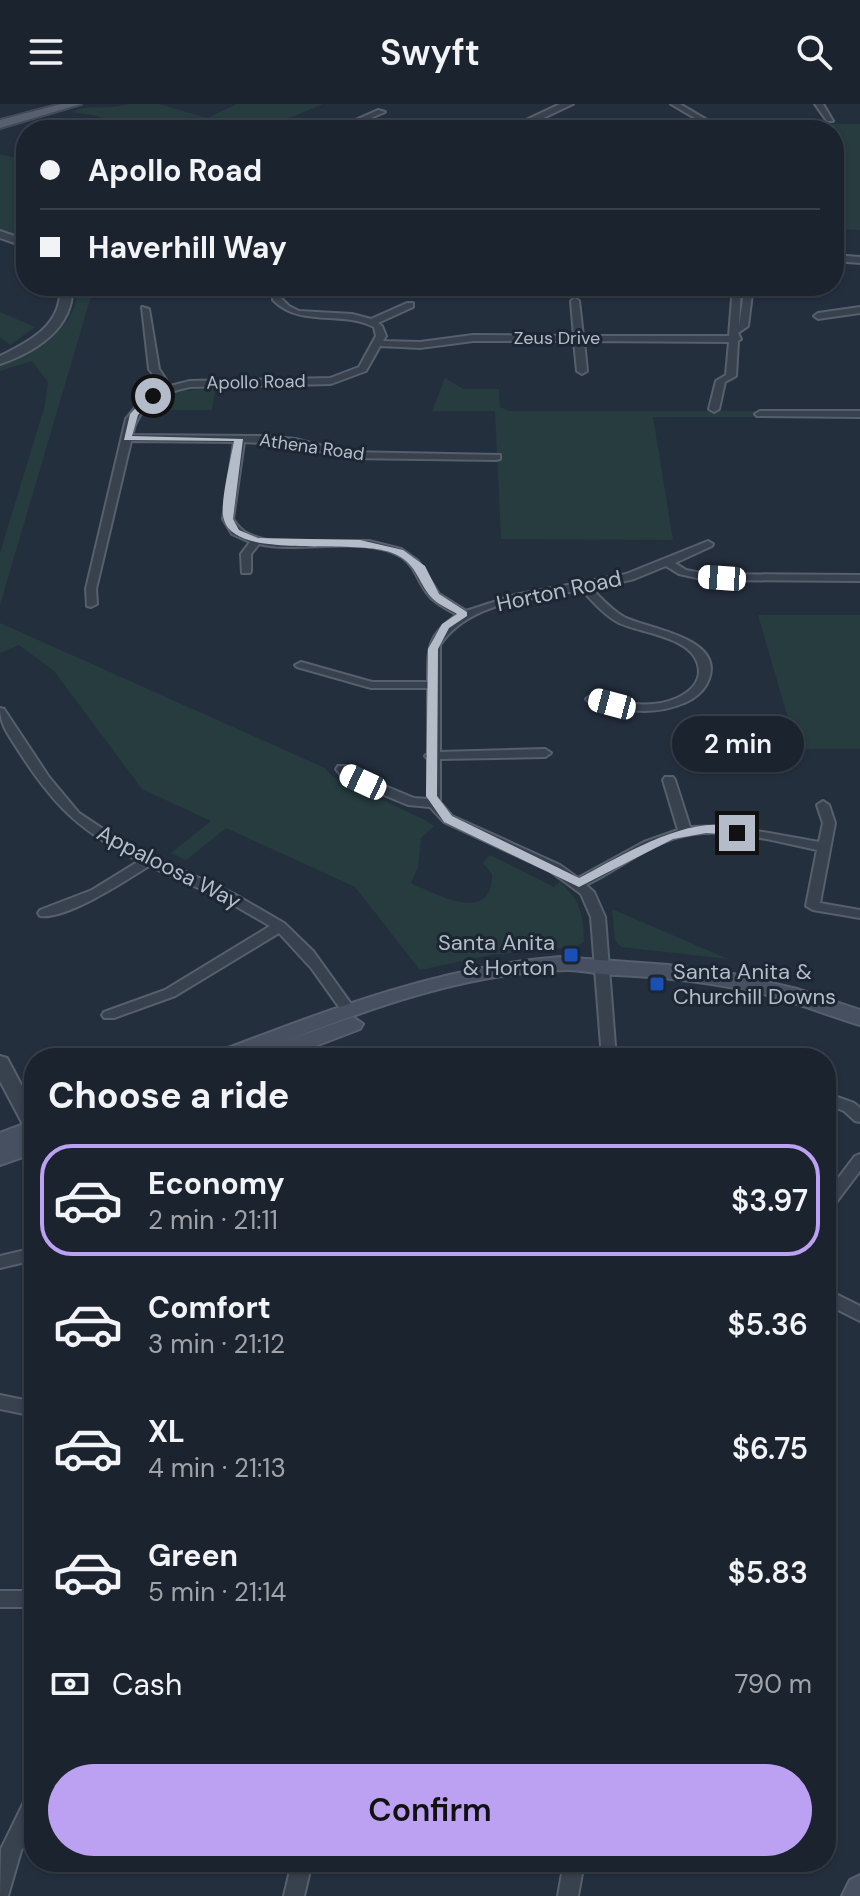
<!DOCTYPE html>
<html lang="en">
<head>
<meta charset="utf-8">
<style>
	body { margin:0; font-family:"DM Sans",sans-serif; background:#282f3a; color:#f1f3f6; height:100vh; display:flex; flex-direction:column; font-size:30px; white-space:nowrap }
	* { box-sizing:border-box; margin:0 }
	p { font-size:26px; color:#a0a4aa }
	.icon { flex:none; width:44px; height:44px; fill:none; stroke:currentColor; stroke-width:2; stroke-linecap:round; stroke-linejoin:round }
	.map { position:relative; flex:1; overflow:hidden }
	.side { position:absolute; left:24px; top:944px; width:812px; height:824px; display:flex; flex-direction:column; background:#1b232e; border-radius:32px; box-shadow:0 2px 6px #0004,0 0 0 2px #39404a }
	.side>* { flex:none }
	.guide { position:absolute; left:16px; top:16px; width:828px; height:176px; border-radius:32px; box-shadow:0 2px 6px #0004,0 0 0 2px #39404a; display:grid; align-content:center; height:176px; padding:0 24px; background:#1b232e }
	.end { position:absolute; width:36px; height:36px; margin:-18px; border:10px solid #b4bcc9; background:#111; box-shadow:0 0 0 4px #111 }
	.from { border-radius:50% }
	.bubble { position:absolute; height:56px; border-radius:28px; background:#1b232e; box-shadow:0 2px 6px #0004,0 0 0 2px #39404a; font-size:26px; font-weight:600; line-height:56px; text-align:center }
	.car { position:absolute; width:24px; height:48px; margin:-24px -12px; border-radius:10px; box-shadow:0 0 6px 2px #0007; background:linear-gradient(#fff 24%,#345 0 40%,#fff 0 76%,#345 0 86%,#fff 0) }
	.guide b { display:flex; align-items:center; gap:28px; height:76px; font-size:30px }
	.guide b+b { border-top:2px solid #39404a }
	.guide i { width:20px; height:20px; background:#f1f3f6 }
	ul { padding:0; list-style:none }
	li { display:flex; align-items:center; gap:24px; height:112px; margin:0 16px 12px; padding:0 8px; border:4px solid transparent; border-radius:32px }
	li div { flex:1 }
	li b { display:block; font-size:30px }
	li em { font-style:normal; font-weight:600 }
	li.current { border-color:#bca0f2 }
	li>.icon { width:72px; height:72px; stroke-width:1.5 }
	h2 { padding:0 24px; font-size:36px; line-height:96px }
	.pay { display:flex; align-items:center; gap:20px; height:88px; padding:0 24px; font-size:30px }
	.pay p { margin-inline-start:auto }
	.button { display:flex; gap:16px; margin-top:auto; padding:16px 24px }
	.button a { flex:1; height:92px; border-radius:48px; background:#bca0f2; color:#111; font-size:32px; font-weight:600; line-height:92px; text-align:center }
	header { display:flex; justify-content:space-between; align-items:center; height:104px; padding:0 24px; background:#1b232e; font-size:36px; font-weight:600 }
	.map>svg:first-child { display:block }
	.green { fill:#263c3f }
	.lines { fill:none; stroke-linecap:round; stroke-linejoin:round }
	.minor-casing { stroke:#565f6c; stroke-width:4 }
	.tertiary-casing { stroke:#565f6c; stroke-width:4 }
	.secondary-casing { stroke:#565f6c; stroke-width:4 }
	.primary-casing { stroke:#414a57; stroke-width:4 }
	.minor { fill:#38414e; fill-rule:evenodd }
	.tertiary { fill:#38414e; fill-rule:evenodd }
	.secondary { fill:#465061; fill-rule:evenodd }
	.primary { fill:#56606e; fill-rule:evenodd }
	.route { fill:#b4bcc9 }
	.transit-dot { fill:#1a4fb4; stroke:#1d2633; stroke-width:3 }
	.labels { text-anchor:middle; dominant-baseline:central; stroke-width:6; stroke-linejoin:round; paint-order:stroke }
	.far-street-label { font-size:18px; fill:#b4bcc9; stroke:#1d2633 }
	.street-label { font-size:22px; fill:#b4bcc9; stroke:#1d2633 }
	.poi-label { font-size:22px; fill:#b4bcc9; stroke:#1d2633; text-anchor:end }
</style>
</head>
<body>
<header><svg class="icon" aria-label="menu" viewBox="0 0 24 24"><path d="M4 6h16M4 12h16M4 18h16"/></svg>Swyft<svg class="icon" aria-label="search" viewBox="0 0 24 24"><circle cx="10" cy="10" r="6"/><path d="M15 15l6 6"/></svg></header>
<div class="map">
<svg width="860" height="1792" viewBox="0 0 860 1792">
	<rect width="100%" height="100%" fill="#242f3e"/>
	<!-- green -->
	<g class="green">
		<path d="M129 0H159L207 14 237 0H323L261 26H121V23L97 12 71 8C89 0 109 6 129 0Z"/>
		<path d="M769 19 860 20V126L834 125V26H768Z"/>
		<path d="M26 49V133L0 125V50L12 53Z"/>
		<path d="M76 182H94L0 501V449L45 301 48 278 32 257 0 267V261C32 248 82 224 76 182Z"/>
		<path d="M0 208 35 223 10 241 0 233Z"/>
		<path d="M445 274 463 285H499L500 303 509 307H758L760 313H653L673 436 501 435 495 307H432Z"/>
		<path d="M216 283 212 306H146L177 288Z"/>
		<path d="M758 511H860V645H797Z"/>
		<path d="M0 519 325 664 333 673 423 715 434 722 421 734 418 763 411 779C436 790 493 822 492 770L483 759 490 751 554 783 560 778C580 796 584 811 584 838L575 843 490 851 420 866 355 783 226 724 186 756 171 749 211 717 142 685 54 567 19 541 0 549Z"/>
		<path d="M612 805 728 855 621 843 615 836Z"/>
	</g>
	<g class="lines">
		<defs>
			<g id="minor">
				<path d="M671 0H680L724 26H715Z"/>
				<path d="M815 0H823L833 17H827Z"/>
				<path d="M378 6 385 8 343 26H333Z"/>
				<path d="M834 151 860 153V159L834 157Z"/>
				<path d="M273 182H281L280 193 289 202 299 207 352 210 371 215 407 199H413V203L378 219 382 222 386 232 383 237 420 238 473 231 574 232 571 197 575 194 579 197 583 232H729L733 182H741L739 222 745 182H753L748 222 738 229 741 235 738 237 736 272 725 278 719 305 714 308 709 305 716 277 726 271 729 238 584 237 587 267 582 270 577 267 574 237H473L420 244 380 242 366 267 331 280 190 283C161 289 139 300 132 331L262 332 295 335 347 348 500 351V355L496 356 347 354 295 341 244 338 233 415C243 431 254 433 271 437H369L401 445 418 457 439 490 466 507 515 491 626 470 708 437 713 440 712 442 675 459 686 466 706 470 860 471V477L706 476 679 470 666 462 634 475 592 485C602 495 612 506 624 513 647 525 724 533 709 575 705 586 695 595 684 599 652 613 620 606 588 597L586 595 592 591C620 599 650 606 677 594 688 589 699 580 699 567 698 533 643 530 619 519 604 511 593 498 582 486 534 494 469 497 440 541V648L545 645 551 649 545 653 440 655V698L452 712 560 761 578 774 644 738 678 726 663 676 665 673H673L675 676 690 723 729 722 819 738 823 719 817 701 823 697 829 701 835 719 820 799 860 806V814L813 806 806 802 817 746C772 737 721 720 675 734 643 744 616 767 586 781L594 788 605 813 616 954H602L591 813 581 790 550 767 444 718 430 703 408 701 343 674 336 665 338 662H346L351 668 414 694 428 695V655L425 652 428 649V584H371L297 563 295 561 301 558 372 578H428C428 543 427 532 457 511 447 505 434 499 427 489 418 478 415 462 402 453 364 430 302 450 259 440L251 450V467L250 469H242L241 450 250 438 232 430 223 415 234 338 131 337 96 485 97 500 91 503 87 502 86 485 126 315 142 295 163 284 149 265 142 203 149 205 159 265 170 282 190 277 330 274 359 263 376 232 374 223C341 206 301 224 273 196Z"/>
				<path d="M860 203V209L818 215 814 212 818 209Z"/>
				<path d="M760 307H860V313L757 312 755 310Z"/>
				<path d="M0 604 4 605 49 673 79 709 127 741 234 790 284 819 313 847 354 904 356 907 354 910H344L312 865 279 829 175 892 114 914H104L102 911 104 908 165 886 270 822 225 796 149 762C127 776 66 816 40 812L38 809 40 806 92 786 139 757C81 728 55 703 20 649 11 634 0 622 0 604Z"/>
				<path d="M826 989 854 999 860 1004V1018L855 1017 844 1007 826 1000Z"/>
				<path d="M860 1050V1067L831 1105 826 1107V1090L855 1052Z"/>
				<path d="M34 1144V1156L0 1164V1152Z"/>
				<path d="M826 1185 860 1202V1217L826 1200Z"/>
				<path d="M0 1291 34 1298V1312L0 1305Z"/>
				<rect x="0" y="1487" width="34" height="16"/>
				<path d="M34 1689V1720L21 1747 8 1792H0L1 1745 27 1692Z"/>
				<path d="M292 1758H312L304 1792H284Z"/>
				<path d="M564 1758H584L578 1792H558Z"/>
			</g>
			<g id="tertiary">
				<path d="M560 0H573L518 26H505Z"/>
				<path d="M0 127 26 136V143L0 134Z"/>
				<path d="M60 182H72C75 223 36 248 0 260V252C31 237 63 220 60 182Z"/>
				<path d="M0 952 7 954 34 1005V1030L27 1028 0 977Z"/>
			</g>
			<g id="secondary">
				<path d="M560 853 668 861 733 870 797 885 860 906V921C829 912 799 899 767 891 718 879 667 873 616 871 600 871 585 866 568 866 470 868 376 902 286 937L353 913 363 920 360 925 284 954H253L255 949 243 954H212L215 949C328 906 438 863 560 853Z"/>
				<path d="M34 1016V1049L0 1061V1029Z"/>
				<path d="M860 1771V1792H842L850 1776Z"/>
			</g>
			<path id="primary" d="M61 0H81L0 24V16Z"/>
		</defs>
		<!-- minor casing -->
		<use href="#minor" class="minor-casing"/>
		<!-- tertiary casing -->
		<use href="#tertiary" class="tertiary-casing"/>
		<!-- secondary casing -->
		<use href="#secondary" class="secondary-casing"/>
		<!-- primary casing -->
		<use href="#primary" class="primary-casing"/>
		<!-- minor -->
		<use href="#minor" class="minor"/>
		<!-- tertiary -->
		<use href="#tertiary" class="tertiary"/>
		<!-- secondary -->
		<use href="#secondary" class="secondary"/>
		<!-- primary -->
		<use href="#primary" class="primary"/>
	</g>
	<!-- route -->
	<path class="route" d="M149 290 157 292 138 311 132 332 243 335 233 415 239 426 258 434 360 436 403 446 425 462 439 490 467 508V512L449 524 438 545 437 692 452 712 579 774C616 755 704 700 743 729L742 731 706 729 673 735 579 783 444 718 426 692 428 545 442 520 457 510C449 505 437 500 431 493 418 478 417 461 397 451 360 431 237 459 224 416 219 401 231 355 234 337L124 336 130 310Z"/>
	<!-- markers -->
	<g class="transit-dot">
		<rect x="563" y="843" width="16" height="16" rx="4"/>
		<rect x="649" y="872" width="16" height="16" rx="4"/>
	</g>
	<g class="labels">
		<!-- far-street labels -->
		<g class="far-street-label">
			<text x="557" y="234">Zeus Drive</text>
			<text transform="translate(256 278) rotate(-1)">Apollo Road</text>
			<text transform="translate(312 343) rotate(8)">Athena Road</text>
		</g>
		<!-- street labels -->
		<g class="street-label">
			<text transform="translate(559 487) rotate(-12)">Horton Road</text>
			<text transform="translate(169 763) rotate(27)">Appaloosa Way</text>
		</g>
		<!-- poi labels -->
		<g class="poi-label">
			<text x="555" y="838">Santa Anita<tspan x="555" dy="25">&amp; Horton</tspan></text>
			<text x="673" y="867" text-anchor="start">Santa Anita &amp;<tspan x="673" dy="25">Churchill Downs</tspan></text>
		</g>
	</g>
</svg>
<i class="end from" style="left:153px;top:292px"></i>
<i class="end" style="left:737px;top:729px"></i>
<div class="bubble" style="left:672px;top:612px;width:132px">2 min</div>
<i class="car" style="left:722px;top:474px;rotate:274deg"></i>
<i class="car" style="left:612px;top:600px;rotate:285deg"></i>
<i class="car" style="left:363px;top:678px;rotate:295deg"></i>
<div class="guide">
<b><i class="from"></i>Apollo Road</b>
<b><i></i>Haverhill Way</b>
</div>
<section class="side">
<h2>Choose a ride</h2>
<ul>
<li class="current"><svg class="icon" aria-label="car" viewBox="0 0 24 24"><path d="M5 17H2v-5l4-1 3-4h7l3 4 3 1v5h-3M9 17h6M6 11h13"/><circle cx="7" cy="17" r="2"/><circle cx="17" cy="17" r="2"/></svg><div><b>Economy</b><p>2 min · 21:11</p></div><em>$3.97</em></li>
<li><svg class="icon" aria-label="car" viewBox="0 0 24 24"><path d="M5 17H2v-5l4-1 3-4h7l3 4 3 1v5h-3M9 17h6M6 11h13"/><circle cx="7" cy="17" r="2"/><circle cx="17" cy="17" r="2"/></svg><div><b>Comfort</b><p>3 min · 21:12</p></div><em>$5.36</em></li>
<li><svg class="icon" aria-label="car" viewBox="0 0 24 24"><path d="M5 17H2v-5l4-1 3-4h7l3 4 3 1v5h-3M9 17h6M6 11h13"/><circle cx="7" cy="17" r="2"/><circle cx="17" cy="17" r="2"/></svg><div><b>XL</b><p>4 min · 21:13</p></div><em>$6.75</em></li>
<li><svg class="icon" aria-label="car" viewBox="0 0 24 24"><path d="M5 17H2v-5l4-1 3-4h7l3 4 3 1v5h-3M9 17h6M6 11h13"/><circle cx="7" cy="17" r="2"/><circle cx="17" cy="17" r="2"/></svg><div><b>Green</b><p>5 min · 21:14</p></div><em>$5.83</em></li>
</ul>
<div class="pay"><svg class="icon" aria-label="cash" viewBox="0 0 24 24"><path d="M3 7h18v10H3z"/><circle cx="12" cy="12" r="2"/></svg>Cash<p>790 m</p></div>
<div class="button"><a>Confirm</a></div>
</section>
</div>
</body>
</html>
